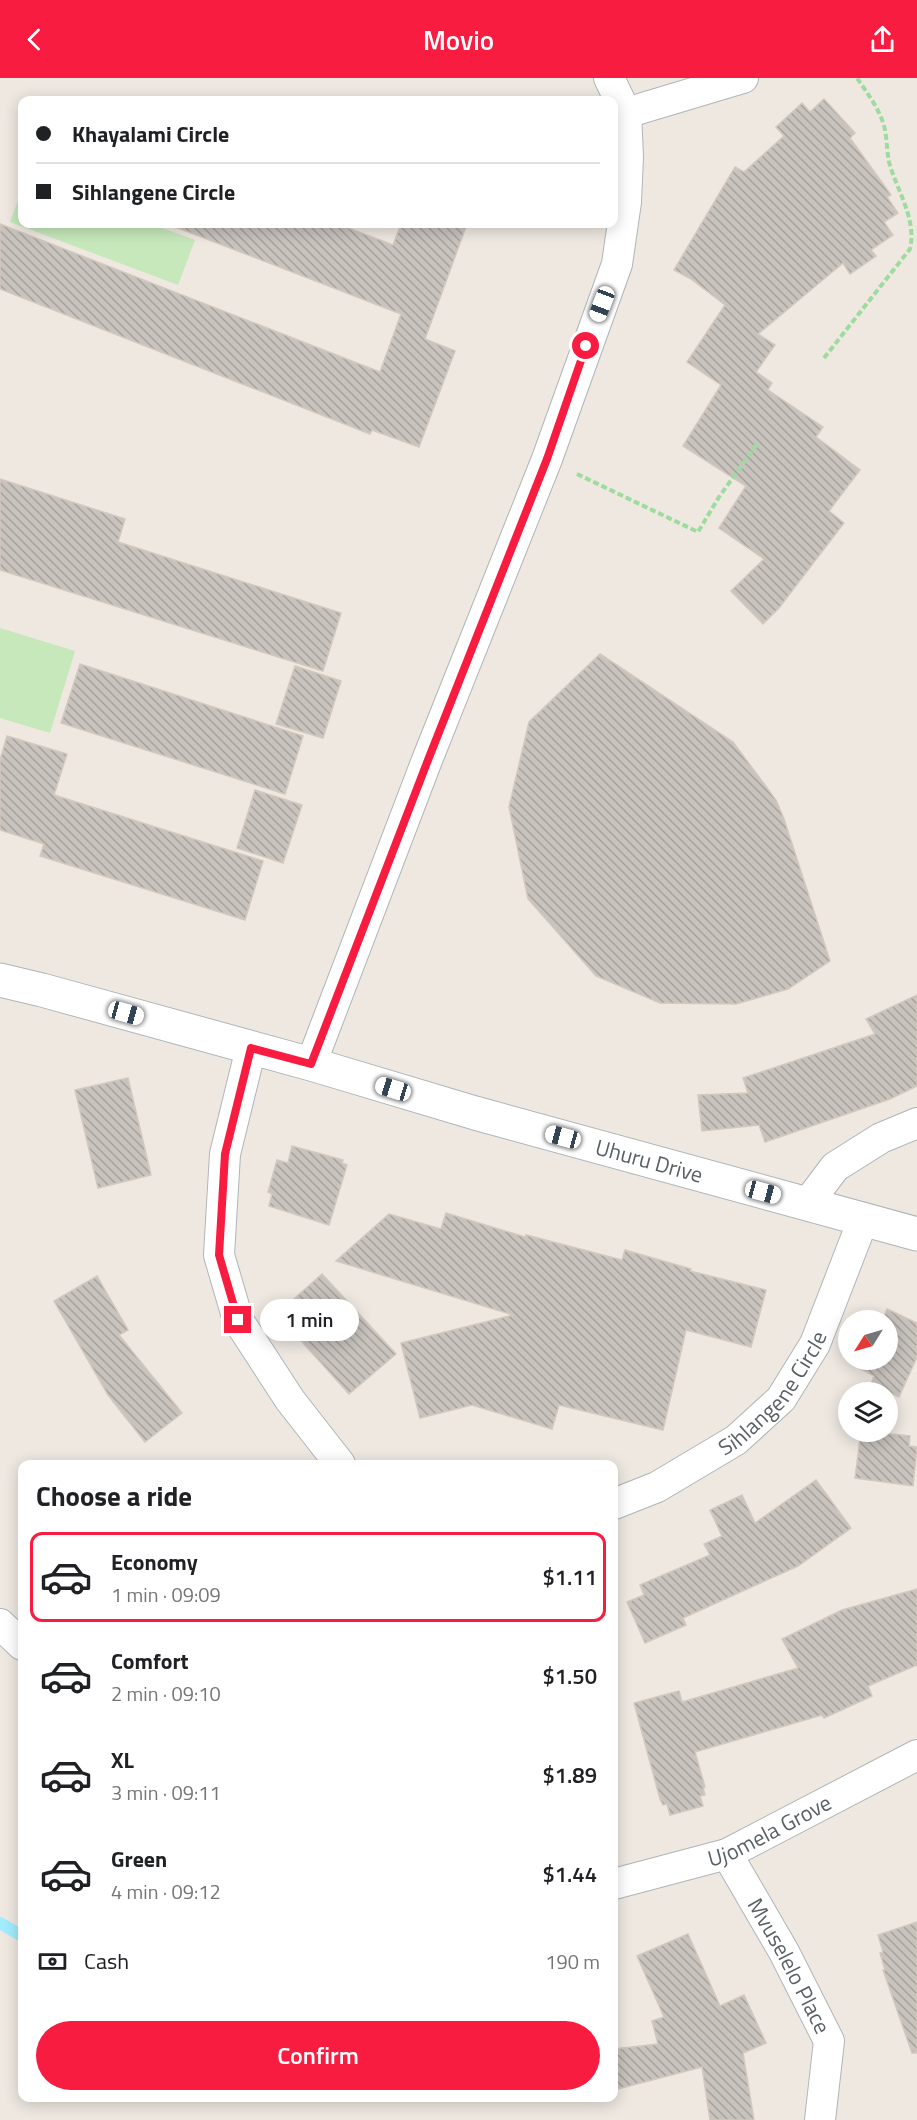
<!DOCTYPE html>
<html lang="en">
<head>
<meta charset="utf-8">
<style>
	body { margin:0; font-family:"Titillium Web",sans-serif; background:#f6f6f6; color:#202124; height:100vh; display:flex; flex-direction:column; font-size:22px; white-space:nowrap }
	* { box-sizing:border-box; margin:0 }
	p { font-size:20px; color:#757577 }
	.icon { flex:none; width:33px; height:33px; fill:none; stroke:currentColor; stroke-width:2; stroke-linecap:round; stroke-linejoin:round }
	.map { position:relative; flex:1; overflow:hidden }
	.details { position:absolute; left:18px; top:1382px; width:600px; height:642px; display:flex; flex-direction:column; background:#fff; border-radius:12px; box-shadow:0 3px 15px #0003 }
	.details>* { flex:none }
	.guide { position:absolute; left:18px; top:18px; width:600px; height:132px; border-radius:12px; box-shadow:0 3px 15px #0003; display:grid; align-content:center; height:132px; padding:0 18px; background:#fff }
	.needle { width:39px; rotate:233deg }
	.fabs { position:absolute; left:838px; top:1232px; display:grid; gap:12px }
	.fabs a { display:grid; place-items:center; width:60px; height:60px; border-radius:50%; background:#fff; box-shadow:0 3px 15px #0003; font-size:30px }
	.end { position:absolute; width:27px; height:27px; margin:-14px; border:8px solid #f81d40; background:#fff; box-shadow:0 0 0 3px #fff }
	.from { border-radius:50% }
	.bubble { position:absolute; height:42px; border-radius:21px; background:#fff; box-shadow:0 3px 15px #0003; font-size:20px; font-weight:600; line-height:42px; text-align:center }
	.car { position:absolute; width:18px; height:36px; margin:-18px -9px; border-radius:8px; box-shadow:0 0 4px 2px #0007; background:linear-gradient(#fff 24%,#345 0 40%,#fff 0 76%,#345 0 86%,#fff 0) }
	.guide b { display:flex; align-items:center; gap:21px; height:57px; font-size:22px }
	.guide b+b { border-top:2px solid #e0e0e0 }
	.guide i { width:15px; height:15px; background:#202124 }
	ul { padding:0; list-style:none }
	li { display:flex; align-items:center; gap:18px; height:90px; margin:0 12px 9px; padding:0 6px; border:3px solid transparent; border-radius:12px }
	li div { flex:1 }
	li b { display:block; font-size:22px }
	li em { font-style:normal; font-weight:600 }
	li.on { border-color:#f81d40 }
	li>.icon { width:54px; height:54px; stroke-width:1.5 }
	h2 { padding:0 18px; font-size:27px; line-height:72px }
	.pay { display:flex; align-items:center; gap:15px; height:66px; padding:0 18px; font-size:22px }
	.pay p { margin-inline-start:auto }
	.button { display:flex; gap:12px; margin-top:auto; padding:12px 18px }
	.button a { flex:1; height:69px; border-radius:36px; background:#f81d40; color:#fff; font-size:24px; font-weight:600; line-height:69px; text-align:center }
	header { display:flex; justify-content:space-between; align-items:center; height:78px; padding:0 18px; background:#f81d40; color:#fff; font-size:27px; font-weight:600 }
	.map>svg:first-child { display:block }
	.green { fill:#c6e8bb }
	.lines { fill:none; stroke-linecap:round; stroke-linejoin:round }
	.stream { stroke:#a1ecff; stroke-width:12 }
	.building { fill:url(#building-back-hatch); stroke:#d3c8bf; stroke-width:1.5 }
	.street-casing { stroke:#afb5b8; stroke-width:32 }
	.secondary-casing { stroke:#aeb5b8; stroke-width:35 }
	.path { stroke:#9ddb9f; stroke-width:4; stroke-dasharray:6 3; stroke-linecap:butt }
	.street { stroke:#fff; stroke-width:30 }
	.secondary { stroke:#fff; stroke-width:33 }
	.route { stroke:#f81d40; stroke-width:8 }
	.labels { text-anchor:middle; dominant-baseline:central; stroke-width:5; stroke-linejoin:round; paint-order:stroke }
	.street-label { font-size:22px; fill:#5a6164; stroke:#fff }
</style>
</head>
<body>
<header><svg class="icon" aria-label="back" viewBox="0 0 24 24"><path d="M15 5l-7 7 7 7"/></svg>Movio<svg class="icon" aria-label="share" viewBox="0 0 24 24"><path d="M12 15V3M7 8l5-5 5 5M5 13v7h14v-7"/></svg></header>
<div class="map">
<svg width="917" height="2042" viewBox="0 0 917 2042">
	<defs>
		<pattern id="building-back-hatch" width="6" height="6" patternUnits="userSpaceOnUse" patternTransform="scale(1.5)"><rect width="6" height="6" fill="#c9c3be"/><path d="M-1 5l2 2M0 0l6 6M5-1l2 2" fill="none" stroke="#a6a29e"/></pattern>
	</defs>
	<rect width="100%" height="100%" fill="#eee8e1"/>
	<!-- green -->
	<g class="green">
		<path d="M22 112V146H151L195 162 178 207 10 144Z"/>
		<path d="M0 550 75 573 50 655 0 640Z"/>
	</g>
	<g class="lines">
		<!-- stream -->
		<path class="stream" d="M0 1845 22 1858"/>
	</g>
	<!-- building -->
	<g class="building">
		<path d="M824 21 855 55 850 60 891 117 887 119 898 135 884 144 893 157 871 172 876 178 850 196 843 185 758 256 775 267 756 294 772 305 768 312 823 349 816 359 860 392 829 433 844 445 779 530 763 546 731 513 764 481 719 450 746 408 683 368 721 307 687 284 725 227 691 201 674 192 735 89 744 94 784 58 776 49 802 25 810 34Z"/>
		<path d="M0 146 380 294 401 236 173 148 174 146H338L393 167 401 146H467L425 261 455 273 419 369 372 352 370 356 0 211Z"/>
		<path d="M0 401 125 441 118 464 341 535 323 593 0 492Z"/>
		<path d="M600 576 733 664 776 722 784 741 830 883 788 911 736 926 660 925 596 898 528 821 509 729 529 644Z"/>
		<path d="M80 586 303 658 285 716 61 645Z"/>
		<path d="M295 588 341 603 323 660 276 646Z"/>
		<path d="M7 658 67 676 54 717 263 783 245 842 40 778 44 766 0 752V682Z"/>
		<path d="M255 712 302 727 283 785 237 770Z"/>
		<path d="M917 917V1008L890 1021 765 1064 759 1047 702 1053 698 1017 748 1015 743 1000 875 956 866 941Z"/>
		<path d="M128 1000 151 1097 98 1110 75 1012Z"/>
		<path d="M292 1068 343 1082 342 1085 347 1087 329 1147 269 1128 272 1116 268 1114 277 1082 288 1085Z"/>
		<path d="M446 1135 525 1159 526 1157 622 1182 625 1172 691 1191 690 1193 766 1212 751 1269 686 1252 663 1352 559 1327 552 1351 472 1327 420 1340 401 1265 513 1237 336 1183 389 1136 441 1151Z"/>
		<path d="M322 1196 396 1276 349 1316 277 1236Z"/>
		<path d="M97 1198 128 1252 119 1257 182 1335 145 1364 108 1317 54 1223Z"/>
		<path d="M887 1231 917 1245V1279L899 1319 871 1306 874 1298 861 1291 865 1281H888V1242H883Z"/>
		<path d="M861 1353 910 1358 909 1368 917 1369 913 1408 855 1400Z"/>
		<path d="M816 1402 851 1450 798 1488 683 1540 686 1547 645 1565 627 1524 644 1517 640 1507 710 1477 704 1466 722 1458 710 1432 742 1417 755 1445Z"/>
		<path d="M917 1511V1587L868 1608 872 1618 824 1640 822 1637 695 1674 705 1709 703 1710 705 1717 700 1718 703 1728 670 1737 667 1726 663 1727 660 1721 634 1625 679 1613 682 1624 798 1590 782 1561 842 1532Z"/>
		<path d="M917 1844V1975H912L883 1892H885L880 1875 883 1874 878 1857Z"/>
		<path d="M688 1856 720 1928 744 1917 766 1965 743 1975 754 2042H710L702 1989 614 2012V1971L658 1966 652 1943 664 1939 637 1878Z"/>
	</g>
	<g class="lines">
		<defs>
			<g id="street">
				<path d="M626 35 743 0"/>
				<path d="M251 970 225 1076 219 1177 238 1242 290 1322 340 1386"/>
				<path d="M311 986 427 682 547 381 617 186 626 124 628 79 626 35 609 0"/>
				<path d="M807 1126 835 1089 881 1060 917 1045"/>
				<path id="s1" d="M614 1426 657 1409 736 1362 781 1321 815 1266 863 1142"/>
				<path d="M0 1546 22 1567"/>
				<path id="s2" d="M727 1776 784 1874 829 1963 820 2042"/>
				<path id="s3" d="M614 1806 727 1776 917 1677"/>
			</g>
			<g id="secondary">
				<path id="s4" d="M0 902 42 912 311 986 475 1035 917 1156"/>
			</g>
		</defs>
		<!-- street casing -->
		<use href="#street" class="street-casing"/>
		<!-- secondary casing -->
		<use href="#secondary" class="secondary-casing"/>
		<!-- path -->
		<g class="path">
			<path d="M824 280 910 171C917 141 897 113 889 84 887 74 887 63 885 52 881 33 868 16 857 0"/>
			<path d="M577 396 698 454 719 419 757 366"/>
		</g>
		<!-- street -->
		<use href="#street" class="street"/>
		<!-- secondary -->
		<use href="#secondary" class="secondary"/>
	</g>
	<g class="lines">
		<!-- route -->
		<path class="route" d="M238 1242 219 1177 225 1076 251 970 311 986 428 682 547 381 586 268"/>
	</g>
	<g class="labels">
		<!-- street labels -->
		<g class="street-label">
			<text stroke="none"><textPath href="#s4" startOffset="674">Uhuru Drive</textPath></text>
			<text stroke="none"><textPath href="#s1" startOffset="198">Sihlangene Circle</textPath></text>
			<text stroke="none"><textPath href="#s3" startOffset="165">Ujomela Grove</textPath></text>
			<text stroke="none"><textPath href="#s2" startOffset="128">Mvuselelo Place</textPath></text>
		</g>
	</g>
</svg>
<div class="fabs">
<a><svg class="needle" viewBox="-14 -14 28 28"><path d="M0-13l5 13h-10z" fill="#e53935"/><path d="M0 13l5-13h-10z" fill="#757577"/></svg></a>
<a><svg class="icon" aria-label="layers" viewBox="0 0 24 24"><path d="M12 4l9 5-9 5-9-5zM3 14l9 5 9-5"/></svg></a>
</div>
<i class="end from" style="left:586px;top:268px"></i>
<i class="end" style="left:238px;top:1242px"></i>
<div class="bubble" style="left:260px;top:1221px;width:99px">1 min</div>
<i class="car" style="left:602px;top:226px;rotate:201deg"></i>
<i class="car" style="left:126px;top:935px;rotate:106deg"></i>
<i class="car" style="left:393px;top:1011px;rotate:287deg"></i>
<i class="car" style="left:563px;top:1059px;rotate:285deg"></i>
<i class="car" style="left:763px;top:1114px;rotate:105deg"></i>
<div class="guide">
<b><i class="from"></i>Khayalami Circle</b>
<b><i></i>Sihlangene Circle</b>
</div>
<section class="details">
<h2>Choose a ride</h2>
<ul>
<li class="on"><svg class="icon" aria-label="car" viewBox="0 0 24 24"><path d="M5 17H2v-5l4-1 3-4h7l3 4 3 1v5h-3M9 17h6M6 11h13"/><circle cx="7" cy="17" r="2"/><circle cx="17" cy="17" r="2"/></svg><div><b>Economy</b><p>1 min · 09:09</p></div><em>$1.11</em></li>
<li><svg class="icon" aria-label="car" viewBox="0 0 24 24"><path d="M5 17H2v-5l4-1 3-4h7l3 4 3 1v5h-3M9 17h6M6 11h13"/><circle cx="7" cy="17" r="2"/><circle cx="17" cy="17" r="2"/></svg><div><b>Comfort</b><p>2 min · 09:10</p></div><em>$1.50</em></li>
<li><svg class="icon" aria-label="car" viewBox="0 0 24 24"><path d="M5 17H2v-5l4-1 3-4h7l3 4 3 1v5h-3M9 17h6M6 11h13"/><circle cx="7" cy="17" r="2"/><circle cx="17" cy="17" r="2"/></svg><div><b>XL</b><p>3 min · 09:11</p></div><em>$1.89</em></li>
<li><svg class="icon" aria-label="car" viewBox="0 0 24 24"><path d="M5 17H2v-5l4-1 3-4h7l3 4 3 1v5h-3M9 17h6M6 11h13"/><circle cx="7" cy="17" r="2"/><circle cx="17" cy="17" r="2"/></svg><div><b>Green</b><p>4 min · 09:12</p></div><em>$1.44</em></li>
</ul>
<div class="pay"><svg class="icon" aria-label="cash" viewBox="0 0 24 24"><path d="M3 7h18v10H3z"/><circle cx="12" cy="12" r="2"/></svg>Cash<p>190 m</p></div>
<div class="button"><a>Confirm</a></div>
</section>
</div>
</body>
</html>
